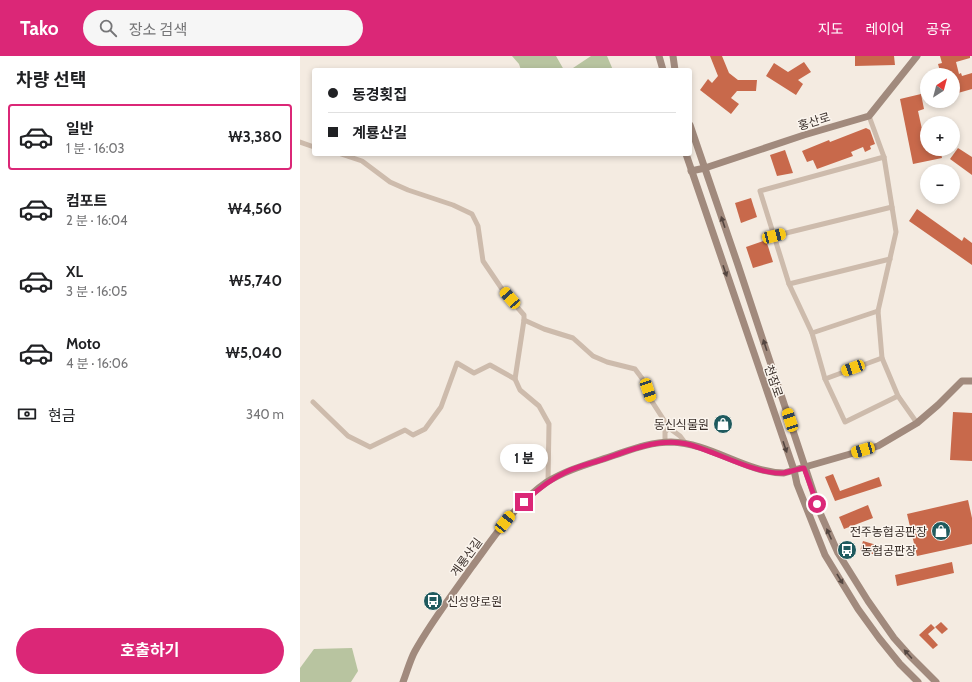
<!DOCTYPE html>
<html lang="ko">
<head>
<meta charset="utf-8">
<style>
	body { margin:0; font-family:Cabin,"Noto Sans KR",sans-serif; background:#f6f6f6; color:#202124; height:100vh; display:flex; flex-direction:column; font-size:15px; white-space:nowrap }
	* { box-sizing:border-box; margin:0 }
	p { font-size:13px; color:#757577 }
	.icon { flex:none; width:22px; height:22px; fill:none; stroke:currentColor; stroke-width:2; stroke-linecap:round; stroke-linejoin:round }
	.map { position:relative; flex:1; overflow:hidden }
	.panel { display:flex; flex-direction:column; background:#fff; width:300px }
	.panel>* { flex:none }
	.banner { position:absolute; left:12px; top:12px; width:380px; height:88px; border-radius:4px; box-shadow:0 2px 6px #0003; display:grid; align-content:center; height:88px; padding:0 16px; background:#fff }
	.needle { width:26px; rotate:36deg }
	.buttons { position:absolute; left:620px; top:12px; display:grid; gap:8px }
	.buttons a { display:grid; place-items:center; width:40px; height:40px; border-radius:50%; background:#fff; box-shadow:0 2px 6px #0003; font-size:20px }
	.end { position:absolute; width:18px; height:18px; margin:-9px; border:5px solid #db2777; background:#fff; box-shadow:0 0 0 2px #fff }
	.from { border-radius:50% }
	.bubble { position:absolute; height:28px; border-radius:14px; background:#fff; box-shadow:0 2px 6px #0003; font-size:13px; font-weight:700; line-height:28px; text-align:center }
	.car { position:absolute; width:12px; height:24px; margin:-12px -6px; border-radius:5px; box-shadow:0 0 3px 1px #0007; background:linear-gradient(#f5c518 24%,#345 0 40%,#f5c518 0 76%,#345 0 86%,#f5c518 0) }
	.banner b { display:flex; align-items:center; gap:14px; height:38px; font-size:15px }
	.banner b+b { border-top:1px solid #e0e0e0 }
	.banner i { width:10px; height:10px; background:#202124 }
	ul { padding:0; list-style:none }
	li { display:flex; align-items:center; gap:12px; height:66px; margin:0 8px 6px; padding:0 8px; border:2px solid transparent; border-radius:4px }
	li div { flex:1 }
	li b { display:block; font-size:15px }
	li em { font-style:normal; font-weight:700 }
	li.current { border-color:#db2777 }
	li>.icon { width:36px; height:36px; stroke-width:1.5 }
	h2 { padding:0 16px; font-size:18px; line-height:48px }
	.pay { display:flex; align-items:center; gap:10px; height:44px; padding:0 16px; font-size:15px }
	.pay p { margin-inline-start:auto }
	.button { display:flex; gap:8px; margin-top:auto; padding:8px 16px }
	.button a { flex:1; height:46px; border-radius:24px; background:#db2777; color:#fff; font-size:16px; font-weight:700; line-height:46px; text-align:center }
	header { display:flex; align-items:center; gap:24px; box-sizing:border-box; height:56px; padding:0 20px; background:#db2777; color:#fff }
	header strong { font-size:19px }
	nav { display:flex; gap:22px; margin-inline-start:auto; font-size:14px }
	.search { width:280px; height:36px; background:#f6f6f6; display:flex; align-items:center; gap:10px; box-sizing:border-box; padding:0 14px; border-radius:22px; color:#757577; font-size:15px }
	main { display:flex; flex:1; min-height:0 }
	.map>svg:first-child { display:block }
	.green { fill:#b8c4a0 }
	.building { fill:#c8694b }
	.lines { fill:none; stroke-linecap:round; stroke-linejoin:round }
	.street { stroke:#cdbbac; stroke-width:5 }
	.secondary { stroke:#a18a7d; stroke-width:7 }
	.oneway { fill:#544640 }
	.route { stroke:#db2777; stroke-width:5 }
	.labels { text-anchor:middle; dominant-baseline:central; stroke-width:3; stroke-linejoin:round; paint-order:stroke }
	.street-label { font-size:12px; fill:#3b302b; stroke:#fbf5ee }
	.poi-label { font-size:12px; fill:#3b302b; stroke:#fbf5ee; text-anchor:end }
</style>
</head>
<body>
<header>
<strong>Tako</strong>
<div class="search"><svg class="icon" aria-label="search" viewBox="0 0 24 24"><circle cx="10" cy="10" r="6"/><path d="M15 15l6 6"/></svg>장소 검색</div>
<nav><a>지도</a><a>레이어</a><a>공유</a></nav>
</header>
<main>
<section class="panel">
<h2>차량 선택</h2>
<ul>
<li class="current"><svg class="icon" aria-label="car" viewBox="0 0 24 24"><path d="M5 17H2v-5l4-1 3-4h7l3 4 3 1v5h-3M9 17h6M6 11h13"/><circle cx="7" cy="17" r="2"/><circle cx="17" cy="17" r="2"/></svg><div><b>일반</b><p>1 분 · 16:03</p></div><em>₩3,380</em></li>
<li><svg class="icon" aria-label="car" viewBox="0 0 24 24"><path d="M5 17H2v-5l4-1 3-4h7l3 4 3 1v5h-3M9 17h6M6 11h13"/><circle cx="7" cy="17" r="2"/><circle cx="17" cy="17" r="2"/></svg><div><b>컴포트</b><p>2 분 · 16:04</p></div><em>₩4,560</em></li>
<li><svg class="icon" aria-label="car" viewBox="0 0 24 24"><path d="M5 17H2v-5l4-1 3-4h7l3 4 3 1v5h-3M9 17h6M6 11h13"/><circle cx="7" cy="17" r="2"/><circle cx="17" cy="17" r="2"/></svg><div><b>XL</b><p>3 분 · 16:05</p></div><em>₩5,740</em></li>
<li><svg class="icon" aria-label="car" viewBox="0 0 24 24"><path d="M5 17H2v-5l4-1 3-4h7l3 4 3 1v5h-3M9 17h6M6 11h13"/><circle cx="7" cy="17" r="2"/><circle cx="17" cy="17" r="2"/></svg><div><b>Moto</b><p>4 분 · 16:06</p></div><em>₩5,040</em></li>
</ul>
<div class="pay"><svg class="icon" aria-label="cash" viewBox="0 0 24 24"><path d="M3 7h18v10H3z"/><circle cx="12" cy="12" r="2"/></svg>현금<p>340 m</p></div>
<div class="button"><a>호출하기</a></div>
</section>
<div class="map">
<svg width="672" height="626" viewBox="0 0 672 626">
	<rect width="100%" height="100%" fill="#f4ebe1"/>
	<!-- green -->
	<g class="green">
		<path d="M212 0H256L264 14H221L219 8Z"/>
		<path d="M291 0H307L313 14H270Z"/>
		<path d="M52 592 58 615 51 626H0V612L14 593Z"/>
	</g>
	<!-- building -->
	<g class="building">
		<path d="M410 0H422L429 17 438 24H457L456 35H437L431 42 439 48 431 58 400 34 408 23 412 27 418 20Z"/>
		<path d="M555 0H594L595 9 555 10Z"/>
		<path d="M640 0H670V2L656 6 659 18 661 17 662 20 672 17V33L658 37 657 32 653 34V19H641L638 8 642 7Z"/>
		<path d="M504 6 511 16 498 24 503 28 496 39 466 20 474 7 488 16Z"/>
		<path d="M621 38 624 53 618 55 625 87H627V93H640L642 102 613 108 600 43Z"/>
		<path d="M566 72 570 74 575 88 570 90 571 93 565 96 563 91 551 96 553 100 517 113 513 104 507 106 502 95 529 84 530 86Z"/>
		<path d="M658 92 672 101V119L650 103Z"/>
		<path d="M485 94 493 117 477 120 470 99Z"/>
		<path d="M451 142 457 161 441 167 435 147Z"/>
		<path d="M617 153 662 185 664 181 672 187V209L609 165Z"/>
		<path d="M466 184 473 206 453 212 446 191Z"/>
		<path d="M653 356 672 357V405L650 404Z"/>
		<path d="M533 418 540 435 579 421 582 430 535 445 525 421Z"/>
		<path d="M668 444 672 462V488L617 500 607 458Z"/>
		<path d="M568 449 573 462 544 473 539 461Z"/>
		<path d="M563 485 580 490 577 499 560 495Z"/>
		<path d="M652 506 654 517 597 530 595 519Z"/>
		<path d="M641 566 648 573 642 578 635 571Z"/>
		<path d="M631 568 635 572 628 578 638 589 633 593 619 579Z"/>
	</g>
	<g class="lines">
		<!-- street -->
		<g class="street">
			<path d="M569 60 584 101 596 176 578 255 582 302 598 340 617 367"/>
			<path d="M0 86 14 91"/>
			<path d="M41 98 62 105 90 126 108 134 153 149 172 158 178 170 183 205 204 236 224 259V264L215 323 220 334 239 350 249 368 248 426"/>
			<path d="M584 101 460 135 489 228 512 277 525 323 545 366 598 340"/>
			<path d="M474 180 592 151"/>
			<path d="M489 228 590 203"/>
			<path d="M224 264 244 273 273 282 293 300 307 306 335 313 344 325 351 344 369 372 380 380 386 388"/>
			<path d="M512 277 578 255"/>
			<path d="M525 323 582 302"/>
			<path d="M13 346 48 380 70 391 105 374 113 379 125 373 141 351 157 307 174 317 190 309 215 323"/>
			<path d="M365 387V376L369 372"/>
		</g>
		<!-- secondary -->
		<g class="secondary">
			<path d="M359 0 363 14"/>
			<path d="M373 0 375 14"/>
			<path d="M390 69 438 209 521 459 538 497 568 545 594 582 610 600 636 626"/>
			<path d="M386 98 494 414 497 428 525 499 558 553 579 582 600 608 618 626"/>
			<path d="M391 115 405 112 504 79 569 60 617 0"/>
			<path d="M103 626C107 616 110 604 115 595 131 566 152 539 171 512 194 481 215 448 247 426 268 413 292 407 315 399 333 393 351 386 371 386 411 387 444 416 484 417L578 390 617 367 638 349 662 325H672"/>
		</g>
	</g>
	<!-- one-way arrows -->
	<defs><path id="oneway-solid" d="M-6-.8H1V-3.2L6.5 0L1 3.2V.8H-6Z"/></defs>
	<g class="oneway">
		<use href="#oneway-solid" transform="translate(423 166) rotate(-109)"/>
		<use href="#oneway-solid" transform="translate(425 215) rotate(71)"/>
		<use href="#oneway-solid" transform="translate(465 289) rotate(-108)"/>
		<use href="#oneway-solid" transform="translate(485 391) rotate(71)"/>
		<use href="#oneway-solid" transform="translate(529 478) rotate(-114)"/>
		<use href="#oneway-solid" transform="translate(540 523) rotate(59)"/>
		<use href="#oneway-solid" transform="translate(608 598) rotate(-132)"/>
	</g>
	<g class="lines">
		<!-- route -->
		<path class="route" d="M224 446C237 434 251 423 266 416 276 411 288 408 298 405 326 396 357 381 387 388 415 395 457 419 483 417 490 416 497 413 504 412L517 448"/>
	</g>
	<!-- icons -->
	<defs>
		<symbol id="shop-disc" viewBox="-11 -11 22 22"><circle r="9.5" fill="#1f5a5e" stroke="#fbf5ee"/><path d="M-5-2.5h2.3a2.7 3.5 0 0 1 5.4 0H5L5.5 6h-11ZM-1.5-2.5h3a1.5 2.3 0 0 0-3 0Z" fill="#fff"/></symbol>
		<symbol id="bus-disc" viewBox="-11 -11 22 22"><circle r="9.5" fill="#1f5a5e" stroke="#fbf5ee"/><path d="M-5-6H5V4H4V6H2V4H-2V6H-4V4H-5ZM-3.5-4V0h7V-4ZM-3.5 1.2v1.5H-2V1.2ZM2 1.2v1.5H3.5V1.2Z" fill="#fff"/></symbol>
	</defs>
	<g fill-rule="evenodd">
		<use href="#shop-disc" x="412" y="357" width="22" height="22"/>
		<use href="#shop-disc" x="630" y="464" width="22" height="22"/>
		<use href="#bus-disc" x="536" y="483" width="22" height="22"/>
		<use href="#bus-disc" x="122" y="534" width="22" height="22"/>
	</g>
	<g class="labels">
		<!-- street labels -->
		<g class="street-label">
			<text transform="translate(514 65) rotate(-17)">홍산로</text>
			<text transform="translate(474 325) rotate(71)">천잠로</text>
			<text transform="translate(166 501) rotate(-54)">계룡산길</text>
		</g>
		<!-- poi labels -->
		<g class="poi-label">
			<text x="409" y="368">동신식물원</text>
			<text x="627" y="475">전주농협공판장</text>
			<text x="561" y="494" text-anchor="start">농협공판장</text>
			<text x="147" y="545" text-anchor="start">신성양로원</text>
		</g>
	</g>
</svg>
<div class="buttons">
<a><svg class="needle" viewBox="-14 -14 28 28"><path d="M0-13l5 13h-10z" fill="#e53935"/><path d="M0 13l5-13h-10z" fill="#757577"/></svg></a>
<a>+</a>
<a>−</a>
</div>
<i class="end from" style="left:517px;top:448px"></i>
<i class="end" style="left:224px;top:446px"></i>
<div class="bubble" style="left:200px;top:388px;width:48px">1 분</div>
<i class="car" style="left:474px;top:180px;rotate:76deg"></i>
<i class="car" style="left:210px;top:242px;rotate:319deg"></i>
<i class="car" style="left:553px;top:312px;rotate:250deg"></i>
<i class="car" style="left:348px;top:334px;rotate:161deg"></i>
<i class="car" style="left:490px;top:364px;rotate:342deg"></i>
<i class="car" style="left:563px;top:394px;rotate:254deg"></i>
<i class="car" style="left:205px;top:466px;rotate:38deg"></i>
<div class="banner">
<b><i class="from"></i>동경횟집</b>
<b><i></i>계룡산길</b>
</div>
</div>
</main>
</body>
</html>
